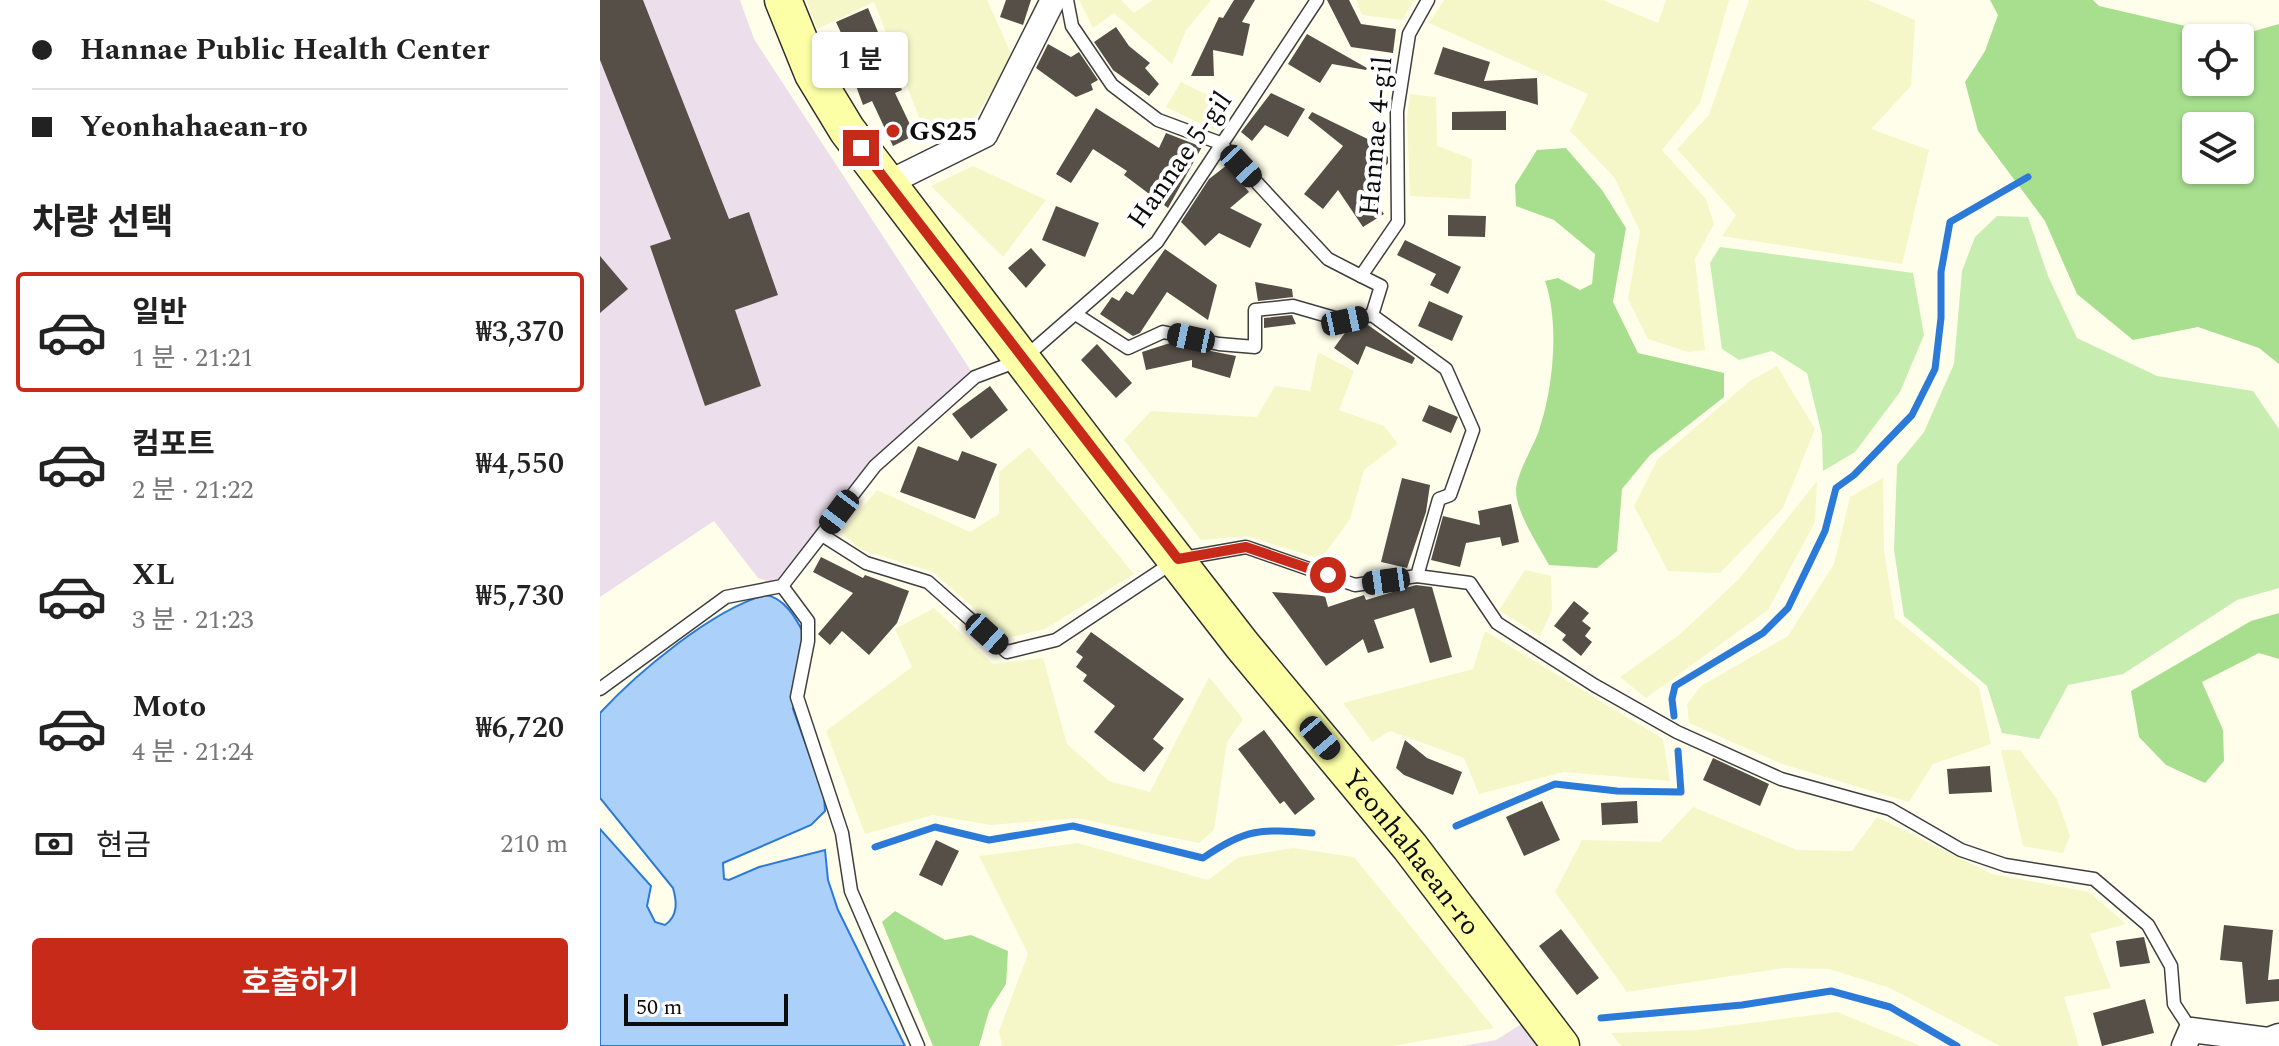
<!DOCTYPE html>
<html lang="ko">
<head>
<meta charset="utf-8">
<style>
	body { margin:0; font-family:Spectral,"Noto Sans KR",serif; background:#f6f6f6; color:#222; height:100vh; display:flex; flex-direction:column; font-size:30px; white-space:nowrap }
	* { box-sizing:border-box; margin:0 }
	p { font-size:26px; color:#767676 }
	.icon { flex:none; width:44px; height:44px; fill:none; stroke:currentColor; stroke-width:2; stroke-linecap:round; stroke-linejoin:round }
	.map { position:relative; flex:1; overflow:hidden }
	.sheet { display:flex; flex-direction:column; background:#fff; width:600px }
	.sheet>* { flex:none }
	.hud { display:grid; align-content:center; height:176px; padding:0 32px; background:#fff }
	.tools { position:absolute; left:1582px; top:24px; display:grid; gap:16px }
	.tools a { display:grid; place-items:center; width:72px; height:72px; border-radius:8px; background:#fff; box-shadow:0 2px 6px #0004; font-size:40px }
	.scale { position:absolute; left:24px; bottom:20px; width:164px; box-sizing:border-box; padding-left:8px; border:4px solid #0c0c0c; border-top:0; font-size:22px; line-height:28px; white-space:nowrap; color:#0c0c0c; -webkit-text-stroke:6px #fff; paint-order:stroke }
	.end { position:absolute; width:36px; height:36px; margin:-18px; border:10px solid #c72a19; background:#fff; box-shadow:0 0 0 4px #fff }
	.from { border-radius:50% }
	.bubble { position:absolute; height:56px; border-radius:8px; background:#fff; box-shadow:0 2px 6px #0004; font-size:26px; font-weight:600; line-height:56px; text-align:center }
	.car { position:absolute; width:24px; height:48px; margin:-24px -12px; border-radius:10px; box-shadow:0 0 6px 2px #0007; background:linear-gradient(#222 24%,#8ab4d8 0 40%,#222 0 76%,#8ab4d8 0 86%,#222 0) }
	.hud b { display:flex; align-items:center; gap:28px; height:76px; font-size:30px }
	.hud b+b { border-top:2px solid #e0e0e0 }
	.hud i { width:20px; height:20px; background:#222 }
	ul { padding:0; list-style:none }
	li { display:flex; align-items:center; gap:24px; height:120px; margin:0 16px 12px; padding:0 16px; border:4px solid transparent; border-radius:8px }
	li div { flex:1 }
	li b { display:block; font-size:30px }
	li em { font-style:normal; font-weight:600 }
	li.active { border-color:#c72a19 }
	li>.icon { width:72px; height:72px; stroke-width:1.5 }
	h2 { padding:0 32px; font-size:36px; line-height:96px }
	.pay { display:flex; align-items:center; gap:20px; height:88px; padding:0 32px; font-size:30px }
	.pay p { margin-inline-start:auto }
	.button { display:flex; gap:16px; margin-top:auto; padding:16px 32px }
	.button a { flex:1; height:92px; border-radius:8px; background:#c72a19; color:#fff; font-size:32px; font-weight:600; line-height:92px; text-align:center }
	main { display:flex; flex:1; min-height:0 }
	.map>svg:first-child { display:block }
	.industrial { fill:#ecdfeb }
	.farmland { fill:#f5f7c9 }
	.green { fill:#c7edb1 }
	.forest { fill:#a7df8f; fill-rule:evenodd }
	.water { fill:#abd1fb; stroke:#2c7ad8; stroke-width:2 }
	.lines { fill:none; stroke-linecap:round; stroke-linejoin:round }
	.stream { stroke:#2c7ad8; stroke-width:7 }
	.building { fill:#564f48 }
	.lane-casing { stroke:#3f3f3f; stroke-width:15 }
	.street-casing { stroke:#3f3f3f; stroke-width:27 }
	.secondary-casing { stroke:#2e2e2e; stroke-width:39 }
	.lane { stroke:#fff; stroke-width:12 }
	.street { stroke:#fff; stroke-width:24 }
	.secondary { stroke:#fcffa6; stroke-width:36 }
	.route { stroke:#c72a19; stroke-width:10 }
	.poi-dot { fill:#c72a19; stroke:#fff; stroke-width:3 }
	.labels { text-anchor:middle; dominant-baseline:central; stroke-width:8; stroke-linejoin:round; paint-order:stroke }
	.poi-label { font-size:28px; font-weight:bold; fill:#0c0c0c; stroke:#fff; text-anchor:start }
	.street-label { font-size:28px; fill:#0c0c0c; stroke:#fff }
</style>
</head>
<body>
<main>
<section class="sheet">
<div class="hud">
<b><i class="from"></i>Hannae Public Health Center</b>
<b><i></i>Yeonhahaean-ro</b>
</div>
<h2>차량 선택</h2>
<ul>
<li class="active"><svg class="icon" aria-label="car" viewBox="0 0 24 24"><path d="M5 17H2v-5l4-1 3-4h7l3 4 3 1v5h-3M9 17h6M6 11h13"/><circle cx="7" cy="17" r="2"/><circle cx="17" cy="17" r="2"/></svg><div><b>일반</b><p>1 분 · 21:21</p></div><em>₩3,370</em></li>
<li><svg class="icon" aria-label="car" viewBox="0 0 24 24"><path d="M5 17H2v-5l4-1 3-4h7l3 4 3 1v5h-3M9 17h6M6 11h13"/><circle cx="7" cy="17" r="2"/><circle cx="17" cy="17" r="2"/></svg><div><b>컴포트</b><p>2 분 · 21:22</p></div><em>₩4,550</em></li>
<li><svg class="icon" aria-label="car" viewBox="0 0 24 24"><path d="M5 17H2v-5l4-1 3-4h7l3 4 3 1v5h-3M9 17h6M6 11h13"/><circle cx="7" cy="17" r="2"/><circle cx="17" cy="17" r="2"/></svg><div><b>XL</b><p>3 분 · 21:23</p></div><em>₩5,730</em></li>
<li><svg class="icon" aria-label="car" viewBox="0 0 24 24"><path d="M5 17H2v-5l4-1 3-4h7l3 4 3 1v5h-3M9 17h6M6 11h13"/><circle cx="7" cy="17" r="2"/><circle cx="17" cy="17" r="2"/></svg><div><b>Moto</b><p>4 분 · 21:24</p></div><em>₩6,720</em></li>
</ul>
<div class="pay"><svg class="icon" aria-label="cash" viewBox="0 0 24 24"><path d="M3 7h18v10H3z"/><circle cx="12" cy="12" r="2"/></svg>현금<p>210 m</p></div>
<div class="button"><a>호출하기</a></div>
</section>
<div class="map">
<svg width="1679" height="1046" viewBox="0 0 1679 1046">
	<rect width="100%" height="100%" fill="#fffeeb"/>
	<!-- industrial -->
	<g class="industrial">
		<path d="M0 0H140L154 39 375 377 275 466 182 586 158 578 114 521 0 597Z"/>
		<path d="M937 1014 961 1046H862L896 1040Z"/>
	</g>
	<!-- farmland -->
	<g class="farmland">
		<path d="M206 0H387L413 58 372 122 328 140 274 2 217 29Z"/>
		<path d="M479 0H521L534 13 553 0H611L586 30 572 64 514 13 493 28Z"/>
		<path d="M756 0H814L802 20 762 15Z"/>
		<path d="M844 0H1003L1058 23 1066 0H1129L1100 103 1062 150 1106 199 1114 224 1095 259 1105 350 1088 352 1048 339 1028 299 1040 231 1014 177 970 131 988 94 829 23Z"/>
		<path d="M1149 0H1268L1315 20 1311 86 1271 129 1329 150 1302 264 1122 236 1136 215 1077 149 1109 115Z"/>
		<path d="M581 82 628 105 614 130 566 107Z"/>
		<path d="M810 94 836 97 837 146 872 159 870 199 810 196 807 117Z"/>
		<path d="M373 166 446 200 403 257 331 186Z"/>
		<path d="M718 352 754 371 739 410 784 426 798 444 764 470 750 519 721 559 647 536 601 540 524 440 551 411 657 417 675 386 710 391Z"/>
		<path d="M1177 366 1215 429 1183 508 1120 573 1068 571 1034 506 1057 460 1150 381Z"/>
		<path d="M429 447 534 574 445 629 408 638 333 572 259 549 242 532 277 490 370 532 399 514V472Z"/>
		<path d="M1283 478 1284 551 1295 618 1379 687 1391 744 1333 764 1309 802 1182 764 1089 723 1087 704 1101 686 1188 636 1234 564 1250 497Z"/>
		<path d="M1217 481 1215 522 1168 610 1046 698 1020 677 1079 635 1139 579Z"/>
		<path d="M925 570 951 576 952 610 940 636 899 610Z"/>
		<path d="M334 608 393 664 443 658 467 744 509 781 550 792 609 677 643 719 627 742 614 830 599 843 477 818 391 825 333 815 265 834 226 731 312 667 295 629Z"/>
		<path d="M885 631 1063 739 1070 781 964 772 879 794 864 758 790 731 772 742 743 703 873 669Z"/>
		<path d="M1401 750H1420L1457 799 1470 836 1463 853 1423 846Z"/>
		<path d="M1093 807 1197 850 1252 851 1277 817 1392 874 1489 892 1526 924 1490 934 1511 988 1464 997 1479 1046H1400L1290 988 1229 969 1184 968 1027 992 955 892 982 840 1060 842Z"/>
		<path d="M478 843 608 880 639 857 693 848 754 857 894 1028 793 1046H402L399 1031 428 954 379 856Z"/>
		<path d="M1237 1012 1321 1046H1021L1011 1033 1097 1030Z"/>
	</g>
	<!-- green -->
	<g class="green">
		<path d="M1397 216 1428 217 1448 276 1477 338 1557 376 1653 391 1679 429V588L1637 600 1523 674 1468 685 1439 739 1402 733 1387 686 1304 616 1294 550 1297 465 1324 432 1354 364 1362 271 1375 237Z"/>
		<path d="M1120 247 1313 273 1324 335 1300 392 1255 452 1223 471 1222 435 1207 373 1172 351 1139 360 1122 349 1110 263Z"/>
	</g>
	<!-- forest -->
	<g class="forest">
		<path d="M1390 0H1493L1499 6 1633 37 1679 24V364L1659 348 1598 327 1533 340 1477 294 1445 221 1378 131 1365 82 1385 51 1398 15ZM1640 38V82H1596V38ZM1640 126V170H1596V126Z"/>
		<path d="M966 148 1002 190 1026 228 1013 302 1038 353 1124 373V397L1050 455 1022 489 1017 551 997 568 949 565C938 544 917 515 916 491 916 475 932 449 938 433 953 392 960 323 945 281L958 278 980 290 992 284 995 254 954 220 916 206 915 185 937 150Z"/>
		<path d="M1679 613V659L1659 653 1602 682 1623 730 1624 761 1605 783 1566 765 1539 737 1531 691 1651 621Z"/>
		<path d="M295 911 345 940 371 935 408 951 406 984 389 1011 379 1046H333L282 922Z"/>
	</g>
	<!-- water -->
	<path class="water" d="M165 595C184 597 196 618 204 634L193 709 224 795 225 811 211 825 123 863 124 879 129 880 159 867 225 850 228 880 238 910 305 1046H0V829L51 886 47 906 55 922 65 925C78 916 77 902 73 888L0 798V713C38 672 112 610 165 595Z"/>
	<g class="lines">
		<!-- stream -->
		<g class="stream">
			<path d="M1074 716 1072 699 1075 686 1163 633 1188 608 1225 531 1236 488 1254 475 1312 415 1335 369 1341 318V272L1350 222 1428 177"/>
			<path d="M856 826 955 784 1017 791 1081 792 1078 751"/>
			<path d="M275 847 335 827 389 840 473 826 603 858C646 828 661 829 712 833"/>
			<path d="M1001 1018 1142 1005 1231 991 1290 1007 1357 1046"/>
		</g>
	</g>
	<!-- building -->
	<g class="building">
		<path d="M0 0H43L129 219 149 212 178 295 135 310 161 386 105 406 50 246 71 239 0 60Z"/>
		<path d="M406 0H431L423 25 400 17Z"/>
		<path d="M634 0H655L642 22 650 24 643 56 613 50 614 76H591L619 17 623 18Z"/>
		<path d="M727 0H749L761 24 796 29 793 53 751 47Z"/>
		<path d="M268 8 302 90 295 93 315 135 293 146 272 101 263 105 252 75 259 72 236 22Z"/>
		<path d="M516 27 529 46 550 63 545 68 559 84 549 96 513 70 494 42Z"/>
		<path d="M707 34 767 68 766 70 732 64 720 83 688 64Z"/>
		<path d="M448 44 471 57 479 52 498 80 491 84 493 90 476 97 436 68Z"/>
		<path d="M843 47 890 62 884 81 937 78 938 105 834 74Z"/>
		<path d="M671 93 705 109 688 137 665 125 652 141 641 132Z"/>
		<path d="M496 108 559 148 566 133 602 147 568 208 524 175 527 171 493 149 471 183 456 174Z"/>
		<path d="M906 111V130H852V112Z"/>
		<path d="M712 112 778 144 776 147 788 157V163L767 189 784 214 763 227 738 190 723 209 704 194 743 146 708 118Z"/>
		<path d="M627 165 649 192 630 208 662 224 650 248 619 233 605 246 581 222 609 179Z"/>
		<path d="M456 206 499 223 485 257 442 240Z"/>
		<path d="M848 215 886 216 885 237 848 236Z"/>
		<path d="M805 240 861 267 848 294 830 285 836 274 797 255Z"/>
		<path d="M431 248 446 265 426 288 408 268Z"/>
		<path d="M565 249 617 285 608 320 567 292 540 333 533 336 500 314 512 297 519 301 526 291 533 295Z"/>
		<path d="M0 256 28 289 0 313Z"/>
		<path d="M655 282 692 289 693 297 658 301Z"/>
		<path d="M829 301 863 316 852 341 818 326Z"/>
		<path d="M692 315 696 324 664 328V318Z"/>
		<path d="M768 325 815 358 812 364 766 346 758 365 734 348 747 330Z"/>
		<path d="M570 343 636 356 630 378 592 367V360L546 370 542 352Z"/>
		<path d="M497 344 532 383 516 398 481 360Z"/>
		<path d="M390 386 408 410 371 439 352 414Z"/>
		<path d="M829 405 858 417 851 433 822 421Z"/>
		<path d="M318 446 358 461 362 451 397 464 375 519 300 492Z"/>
		<path d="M802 478 830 485 826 512 807 568 781 562Z"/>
		<path d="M911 504 919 542 902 546 900 537 866 543 860 567 831 560 843 516 880 525 878 511Z"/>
		<path d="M221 557 263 578 265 575 309 591 297 623 269 655 242 631 230 645 218 634 253 593 213 572Z"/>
		<path d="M816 585 832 587 852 657 830 663 814 608 774 620 784 648 768 653 763 639 726 666 672 592 725 596 728 607 764 595 766 600Z"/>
		<path d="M974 601 989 613 982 621 991 628 985 636 992 642 981 656 962 640 966 635 954 626Z"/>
		<path d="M491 632 584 699 553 739 564 748 544 772 494 732 515 706 483 681 487 675 476 667 483 657 476 652Z"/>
		<path d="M664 730 715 799 695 815 684 801 680 804 638 749Z"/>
		<path d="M805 740 827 758 862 772 853 795 804 775 796 768Z"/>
		<path d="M1113 758 1169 784 1160 806 1103 780Z"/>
		<path d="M1390 766 1392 792 1349 794 1347 769Z"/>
		<path d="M942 801 960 840 924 856 906 817Z"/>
		<path d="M1037 801 1038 823 1002 825 1001 803Z"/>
		<path d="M336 840 359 851 342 886 319 875Z"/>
		<path d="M1624 925 1673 930 1668 980 1679 979V1001L1646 1004 1642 962 1620 960Z"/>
		<path d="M961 929 999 978 977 995 939 946Z"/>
		<path d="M1544 937 1550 963 1520 967 1516 941Z"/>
		<path d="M1545 999 1554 1033 1502 1046 1493 1013Z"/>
	</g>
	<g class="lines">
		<defs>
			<g id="lane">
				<path d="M467 0 472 26 512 85 558 120 620 143 728 259 761 276"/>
				<path d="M477 315 528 348 563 332 619 344 655 347V310L693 306 745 321 772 315"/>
				<path d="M222 535 266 563 328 582 407 652 456 640 578 559 646 547 755 585 817 576 839 499 850 495 873 430 846 369 772 315 781 286 761 276 798 222 797 111 809 34 828 0"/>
				<path d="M817 576 870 583 897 623 994 685 1077 732 1181 779 1290 809 1361 850 1405 865 1494 879 1548 925 1571 966 1574 1004 1591 1030"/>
				<path d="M182 586 208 621V641L197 697 242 833 251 891 318 1046"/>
				<path d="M0 689 126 597 182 586 275 466 375 377 423 359 557 242 717 0"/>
			</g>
			<g id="street">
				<path d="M288 183 385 135 453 0"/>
				<path d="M1584 1046 1591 1030 1668 1040 1679 1036"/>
			</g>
			<g id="secondary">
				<path id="s1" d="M183 0 213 74 247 130 524 493 642 645 810 847 961 1046"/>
			</g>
		</defs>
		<!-- lane casing -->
		<use href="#lane" class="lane-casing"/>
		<!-- street casing -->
		<use href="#street" class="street-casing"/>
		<!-- secondary casing -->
		<use href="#secondary" class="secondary-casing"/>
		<!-- lane -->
		<use href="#lane" class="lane"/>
		<!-- street -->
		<use href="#street" class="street"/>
		<!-- secondary -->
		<use href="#secondary" class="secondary"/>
	</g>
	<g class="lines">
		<!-- route -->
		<path class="route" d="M261 148 578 559 646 547 728 575"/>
	</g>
	<!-- markers -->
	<circle class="poi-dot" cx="293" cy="131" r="8"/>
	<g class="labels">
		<!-- poi labels -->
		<g class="poi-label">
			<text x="309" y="131">GS25</text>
		</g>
		<!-- street labels -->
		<g class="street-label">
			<text transform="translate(776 136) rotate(-85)">Hannae 4-gil</text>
			<text transform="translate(580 160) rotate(-55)">Hannae 5-gil</text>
			<text stroke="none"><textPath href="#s1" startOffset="1062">Yeonhahaean-ro</textPath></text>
		</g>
	</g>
</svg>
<div class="tools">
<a><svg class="icon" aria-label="locate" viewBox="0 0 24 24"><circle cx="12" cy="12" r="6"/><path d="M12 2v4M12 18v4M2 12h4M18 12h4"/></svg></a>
<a><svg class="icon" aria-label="layers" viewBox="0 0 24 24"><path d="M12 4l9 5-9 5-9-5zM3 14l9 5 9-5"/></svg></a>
</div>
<div class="scale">50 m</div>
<i class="end from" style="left:728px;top:575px"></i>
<i class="end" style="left:261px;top:148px"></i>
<div class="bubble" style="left:212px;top:32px;width:96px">1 분</div>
<i class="car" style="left:641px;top:166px;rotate:137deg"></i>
<i class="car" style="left:745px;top:321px;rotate:78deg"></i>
<i class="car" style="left:591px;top:338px;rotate:282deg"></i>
<i class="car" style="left:239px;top:512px;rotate:217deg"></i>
<i class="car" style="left:786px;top:581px;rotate:262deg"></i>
<i class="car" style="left:387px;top:634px;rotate:132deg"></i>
<i class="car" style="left:720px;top:738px;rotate:140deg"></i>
</div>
</main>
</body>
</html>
